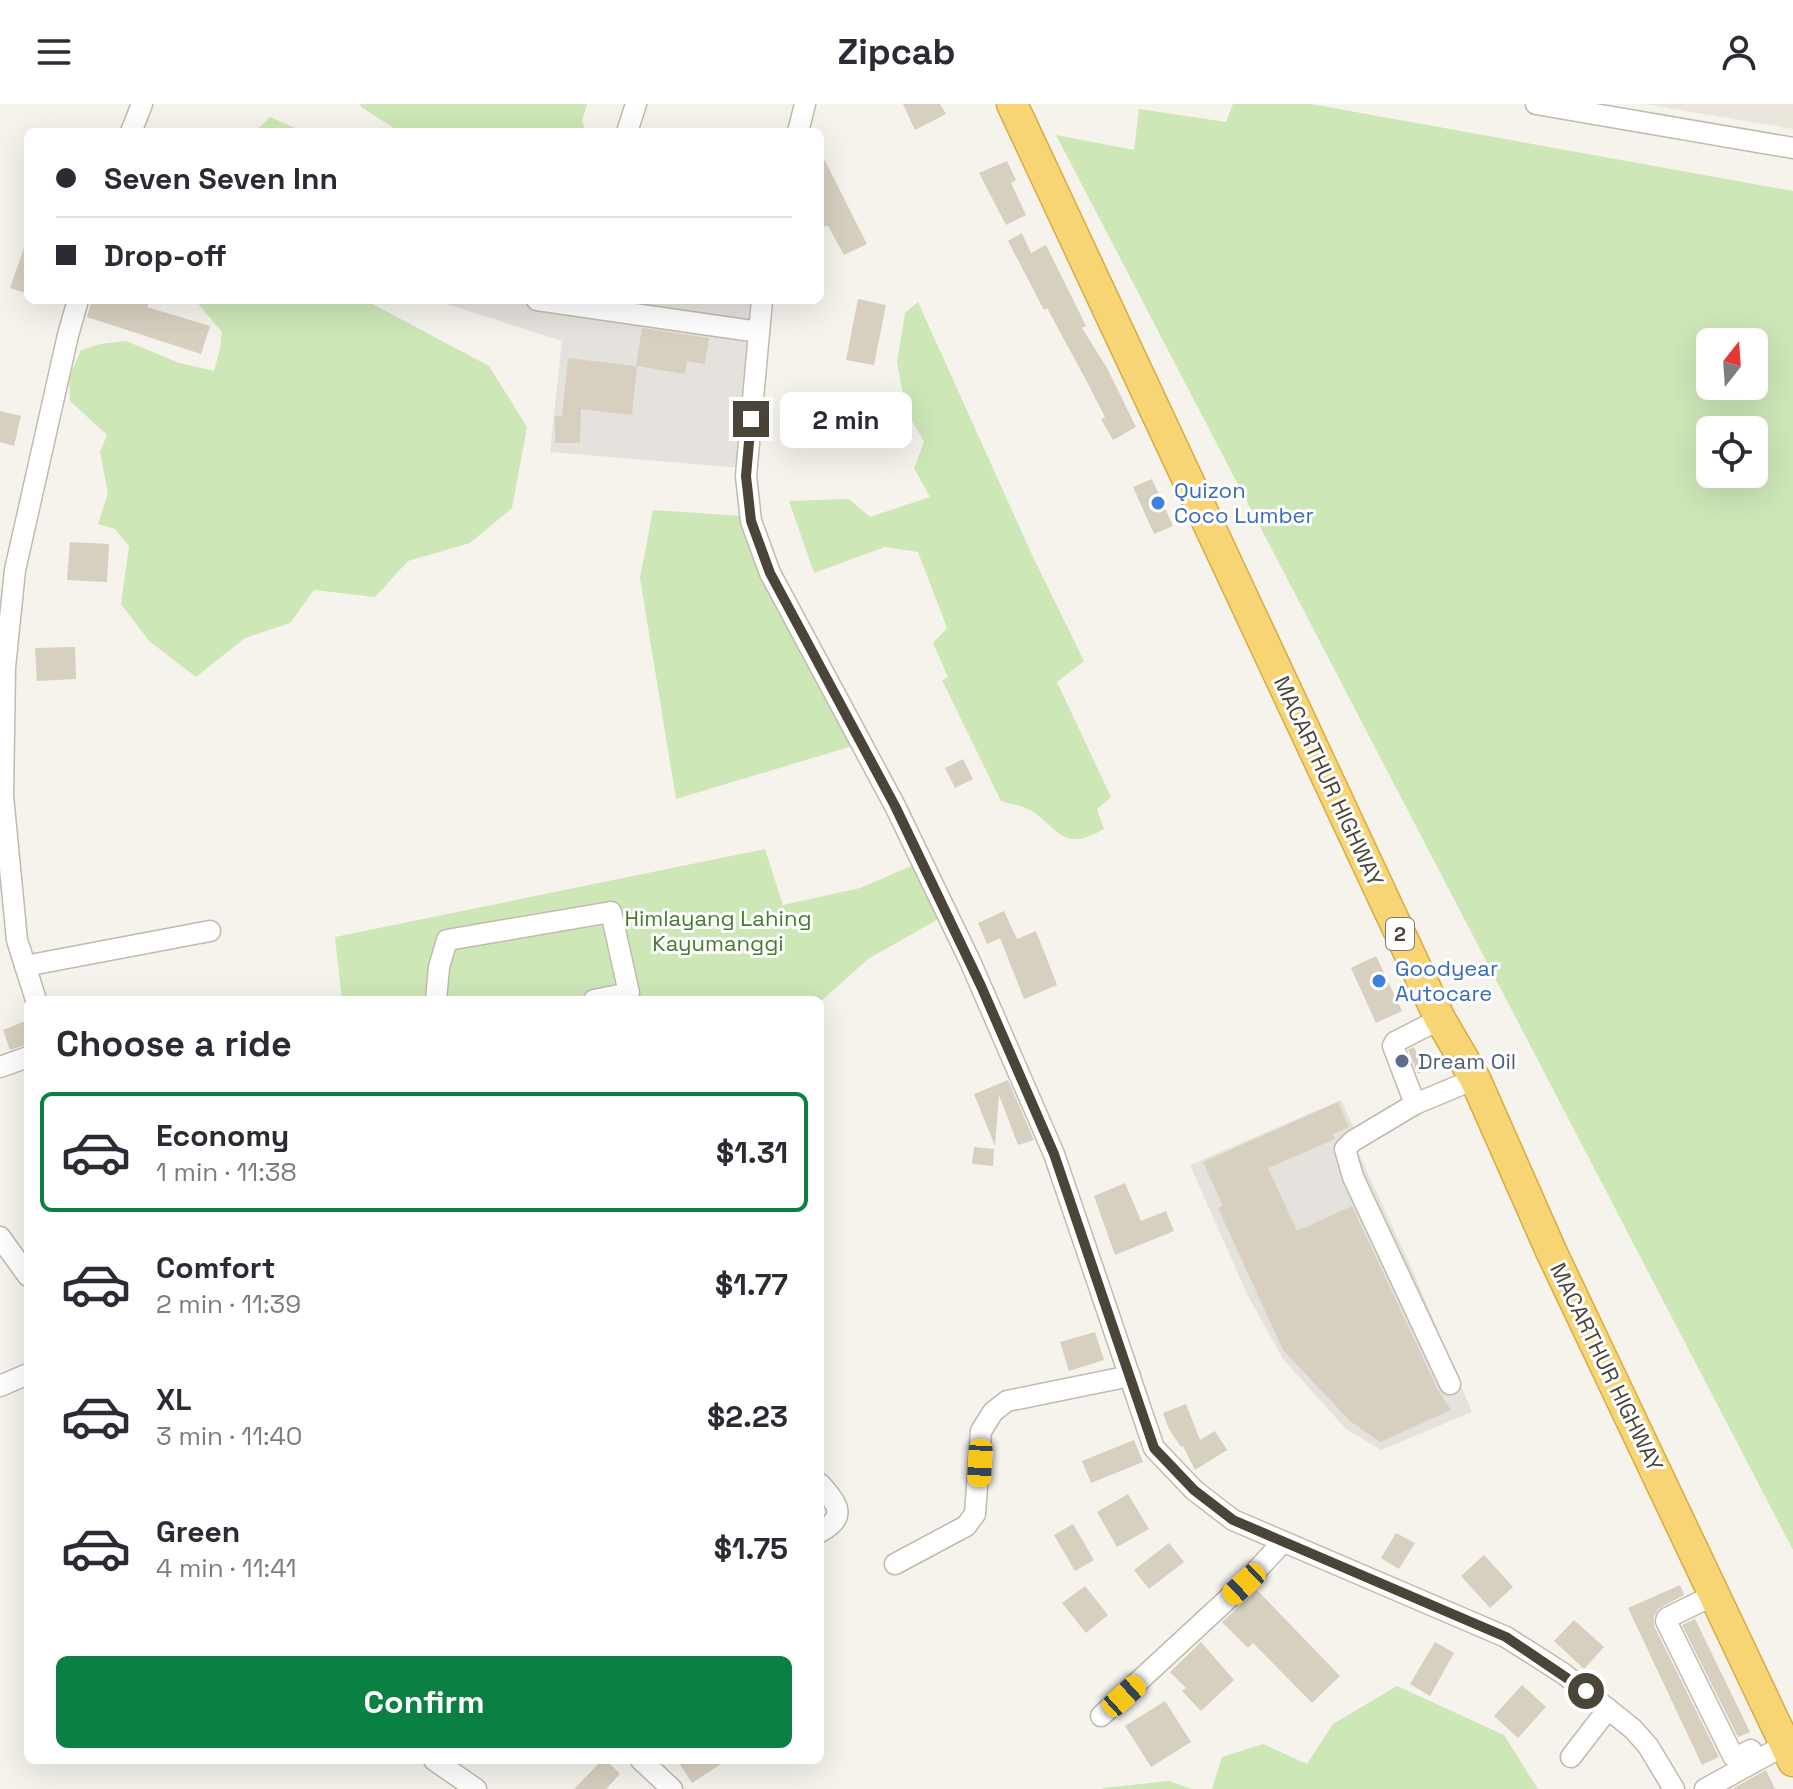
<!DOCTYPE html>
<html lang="en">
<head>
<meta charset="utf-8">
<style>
	body { margin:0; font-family:"Space Grotesk",sans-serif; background:#f7f7f7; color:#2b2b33; height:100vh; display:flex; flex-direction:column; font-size:30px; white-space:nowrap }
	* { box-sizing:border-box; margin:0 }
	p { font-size:26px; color:#7c7c81 }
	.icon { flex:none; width:44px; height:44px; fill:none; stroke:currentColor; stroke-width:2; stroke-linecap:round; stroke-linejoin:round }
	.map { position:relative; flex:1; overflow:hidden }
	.drawer { position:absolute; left:24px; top:892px; width:800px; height:768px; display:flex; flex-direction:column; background:#fff; border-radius:12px; box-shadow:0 8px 32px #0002 }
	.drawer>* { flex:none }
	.top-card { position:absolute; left:24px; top:24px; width:800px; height:176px; border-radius:12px; box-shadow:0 8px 32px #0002; display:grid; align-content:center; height:176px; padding:0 32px; background:#fff }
	.needle { width:52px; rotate:17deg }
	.controls { position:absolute; left:1696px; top:224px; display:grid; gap:16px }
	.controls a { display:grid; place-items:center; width:72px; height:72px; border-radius:12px; background:#fff; box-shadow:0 8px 32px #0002; font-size:40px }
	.end { position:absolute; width:36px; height:36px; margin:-18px; border:10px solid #4a4439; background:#fff; box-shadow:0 0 0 4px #fff }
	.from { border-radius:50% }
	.bubble { position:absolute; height:56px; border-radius:12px; background:#fff; box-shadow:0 8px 32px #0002; font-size:26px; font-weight:700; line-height:56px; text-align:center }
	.car { position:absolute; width:24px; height:48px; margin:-24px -12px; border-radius:10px; box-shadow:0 0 6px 2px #0007; background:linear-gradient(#f5c518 24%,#345 0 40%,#f5c518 0 76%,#345 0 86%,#f5c518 0) }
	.top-card b { display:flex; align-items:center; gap:28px; height:76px; font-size:30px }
	.top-card b+b { border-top:2px solid #e1e1e2 }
	.top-card i { width:20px; height:20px; background:#2b2b33 }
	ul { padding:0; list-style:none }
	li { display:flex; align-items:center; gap:24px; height:120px; margin:0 16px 12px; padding:0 16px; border:4px solid transparent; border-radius:12px }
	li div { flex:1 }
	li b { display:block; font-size:30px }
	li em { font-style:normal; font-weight:700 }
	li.on { border-color:#0b8043 }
	li>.icon { width:72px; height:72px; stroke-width:1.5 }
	h2 { padding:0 32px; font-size:36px; line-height:96px }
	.action { display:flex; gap:16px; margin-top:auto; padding:16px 32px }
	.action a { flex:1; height:92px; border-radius:12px; background:#0b8043; color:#fff; font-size:32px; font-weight:700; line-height:92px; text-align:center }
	header { display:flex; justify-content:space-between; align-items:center; height:104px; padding:0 32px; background:#fff; font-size:36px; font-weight:700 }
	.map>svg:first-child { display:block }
	.residential { fill:#e9e5da }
	.industrial { fill:#e5e2dd }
	.green { fill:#cee7b7; fill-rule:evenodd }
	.building { fill:#d7d0c1 }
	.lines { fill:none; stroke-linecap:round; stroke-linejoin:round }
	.minor-casing { stroke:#c1bbae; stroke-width:23 }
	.highway-casing { stroke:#d8ab43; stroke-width:33 }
	.minor { stroke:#fff; stroke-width:20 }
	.highway { stroke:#f8d574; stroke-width:30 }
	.route { stroke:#4a4439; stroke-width:10 }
	.shop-dot { fill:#3f7fe0; stroke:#fff; stroke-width:3 }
	.service-dot { fill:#5c6f8a; stroke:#fff; stroke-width:3 }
	.labels { text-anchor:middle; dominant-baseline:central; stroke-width:6; stroke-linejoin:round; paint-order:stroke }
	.shield { fill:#fff; stroke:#807c74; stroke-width:2 }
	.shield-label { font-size:20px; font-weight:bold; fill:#4a4439 }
	.shop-label { font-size:22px; fill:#366cbe; stroke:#fff; text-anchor:start }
	.street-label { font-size:22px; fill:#4a4439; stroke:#fff }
	.park-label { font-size:22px; fill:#467a2e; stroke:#fff }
	.service-label { font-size:22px; fill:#4e5e75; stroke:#fff; text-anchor:start }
</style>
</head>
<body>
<header><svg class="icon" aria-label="menu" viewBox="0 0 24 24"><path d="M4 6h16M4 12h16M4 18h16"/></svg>Zipcab<svg class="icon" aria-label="person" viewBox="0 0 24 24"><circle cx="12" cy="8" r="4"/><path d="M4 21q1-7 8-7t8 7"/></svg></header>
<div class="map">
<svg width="1793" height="1685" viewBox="0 0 1793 1685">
	<rect width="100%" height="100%" fill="#f5f3ec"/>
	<!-- residential -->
	<path class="residential" d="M1645 0H1793V25Z"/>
	<!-- industrial -->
	<g class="industrial">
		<path d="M434 196H755L742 364 550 348 562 237Z"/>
		<path d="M1341 996 1357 1031 1352 1035 1416 1174 1472 1308 1381 1346 1346 1325 1283 1255 1247 1190 1190 1061Z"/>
	</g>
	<!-- green -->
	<g class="green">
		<path d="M360 0H587L582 17 586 28H400L361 3Z"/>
		<path d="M1233 0H1311L1793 87V1446L1056 31 1134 46 1139 5 1226 18ZM1710 238H1754V282H1710ZM1754 326V370H1710V326Z"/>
		<path d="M270 13 300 26 336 24 338 28H255Z"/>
		<path d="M195 196H365L489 262 527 323 512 404 470 439 408 457 375 493 314 486 290 519 245 534 196 573 149 537 121 500 129 442 115 425 98 420 108 389 100 348 107 331 70 297 69 273 81 246 100 240 126 237 179 259 214 267 220 245 222 228Z"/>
		<path d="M918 198 1033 453 1084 557 1057 578 1111 693 1097 705 1104 725C1063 748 1062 728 1032 707 1024 702 1011 700 1001 697L942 576 948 573 933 539 947 524 918 448 885 443 814 469 789 397 849 395 870 413 930 393 914 364 924 338 906 306 897 258 905 209Z"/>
		<path d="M653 406 742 412 856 641 676 695 640 474Z"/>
		<path d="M765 745 783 801 860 784 916 760 940 814 868 855 820 898V896H342L335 833Z"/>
		<path d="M1397 1582 1504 1631 1538 1685H1212L1222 1653 1263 1640 1307 1660 1333 1620Z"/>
		<path d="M1169 1677 1192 1685H1102L1103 1684Z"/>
	</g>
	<!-- building -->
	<g class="building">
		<path d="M903 0H940L946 10 915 26Z"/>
		<path d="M820 47 867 140 844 151 828 122 820 123Z"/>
		<path d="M1007 57 1016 76 1011 79 1026 111 1006 121 979 69Z"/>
		<path d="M1022 129 1031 149 1046 141 1086 222 1082 224 1107 264 1136 323 1113 336 1101 315 1105 313 1085 274 1047 204 1044 206 1008 137Z"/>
		<path d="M26 138H28V190L10 184Z"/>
		<path d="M858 195 886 201 874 261 846 256Z"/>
		<path d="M92 196H150L147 203 210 222 201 250 87 213Z"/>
		<path d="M642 224 709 234 705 260 687 257 685 270 637 262 632 311 581 305 580 339H555V312H562L568 254 636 262Z"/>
		<path d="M0 307 21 312 14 342 0 338Z"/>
		<path d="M1152 375 1173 422 1154 430 1133 383Z"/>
		<path d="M70 438 109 440 107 478 67 476Z"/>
		<path d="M75 543 76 575 37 577 35 544Z"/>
		<path d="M963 655 973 675 955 684 945 664Z"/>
		<path d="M1004 807 1017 835 1036 827 1057 881 1024 895 1000 834 987 840 978 819Z"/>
		<path d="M1376 852 1402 907 1376 919 1351 864Z"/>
		<path d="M28 916V940L10 946 3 926Z"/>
		<path d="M1414 943 1424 967 1418 970 1408 946Z"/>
		<path d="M1008 976 1034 1036 1018 1041 999 991 995 1042 974 990Z"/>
		<path d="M1338 998 1349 1023 1333 1030 1335 1035 1268 1064 1297 1127 1352 1102 1438 1286 1451 1306 1380 1338 1350 1317 1283 1246 1218 1104 1223 1102 1203 1058Z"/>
		<path d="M974 1043 994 1045 993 1062 972 1060Z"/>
		<path d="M1125 1079 1141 1117 1166 1107 1174 1127 1115 1151 1094 1092Z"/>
		<path d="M1095 1228 1104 1256 1069 1267 1060 1238Z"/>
		<path d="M1186 1300 1200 1336 1215 1327 1227 1346 1195 1366 1183 1342 1181 1343 1169 1325 1163 1309Z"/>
		<path d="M1134 1336 1143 1358 1091 1379 1082 1357Z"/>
		<path d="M1128 1390 1149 1425 1117 1443 1097 1408Z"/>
		<path d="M1073 1420 1094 1456 1075 1467 1054 1431Z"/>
		<path d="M1396 1429 1415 1439 1399 1465 1381 1454Z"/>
		<path d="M1169 1439 1184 1458 1149 1485 1134 1466Z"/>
		<path d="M1484 1451 1513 1483 1490 1504 1461 1472Z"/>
		<path d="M1680 1481 1684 1491 1658 1505 1654 1513V1522L1719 1653 1702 1661 1628 1504Z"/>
		<path d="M1085 1482 1108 1511 1086 1529 1062 1499Z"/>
		<path d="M1257 1486 1340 1572 1312 1599 1253 1539 1248 1544 1222 1518Z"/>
		<path d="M1695 1515 1750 1628 1738 1633 1682 1521Z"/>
		<path d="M1574 1516 1604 1543 1584 1565 1554 1537Z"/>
		<path d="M1201 1538 1234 1576 1201 1607 1182 1587 1186 1584 1170 1568Z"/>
		<path d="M1435 1538 1454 1549 1430 1592 1410 1580Z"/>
		<path d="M1522 1581 1546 1603 1518 1634 1494 1612Z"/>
		<path d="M1165 1597 1191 1638 1151 1663 1125 1622Z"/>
		<path d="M602 1656H606L620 1670 606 1685H574Z"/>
		<path d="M677 1656H727L692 1679Z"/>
		<path d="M1766 1666 1775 1685H1732Z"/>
	</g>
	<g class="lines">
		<defs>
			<g id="minor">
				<path d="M1536 0 1793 44"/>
				<path d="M131 28 142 0"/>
				<path d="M627 28 636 0"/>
				<path d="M798 28 805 0"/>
				<path d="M537 196 759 228"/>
				<path d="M762 196 746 372 751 417 770 469 895 702 969 855 1054 1050 1154 1344 1194 1386 1233 1416 1506 1533 1564 1570 1633 1625 1648 1642 1674 1685"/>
				<path d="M25 862 210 827"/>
				<path d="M36 896 17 836 3 692 5 563 15 466 68 231 78 196"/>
				<path d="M436 896 439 863 447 836 611 808 629 889 594 896"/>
				<path d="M0 963 28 953"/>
				<path d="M1415 1000 1393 942 1395 938 1440 915"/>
				<path d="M0 1133 28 1172"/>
				<path d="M1450 1280 1353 1073 1345 1045 1353 1037 1415 1000 1475 975"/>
				<path d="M0 1282 28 1270"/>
				<path d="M820 1380C838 1400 848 1413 820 1428"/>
				<path d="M895 1460 966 1422 975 1410 981 1327 993 1308 1007 1297 1130 1272"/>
				<path d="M1716 1490 1667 1514 1666 1517 1733 1652 1737 1653 1751 1646 1757 1656"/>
				<path d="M1101 1612 1244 1480 1282 1439"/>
				<path d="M1571 1653 1608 1605"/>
				<path d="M434 1656 476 1685"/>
				<path d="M641 1656 672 1685"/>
				<path d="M1705 1685 1785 1641"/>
			</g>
			<path id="highway" d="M1012 0 1440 915 1475 975 1551 1147 1793 1657"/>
		</defs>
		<!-- minor casing -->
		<use href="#minor" class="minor-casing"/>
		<!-- highway casing -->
		<use href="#highway" class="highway-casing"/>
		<!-- minor -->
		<use href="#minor" class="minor"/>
		<!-- highway -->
		<use href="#highway" class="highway"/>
	</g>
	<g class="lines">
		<!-- route -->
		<path class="route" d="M751 315 746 372 751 417 770 469 895 702 981 882 1054 1050 1154 1344 1194 1386 1233 1416 1506 1533 1586 1587"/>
	</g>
	<!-- markers -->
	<g class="shop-dot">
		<circle cx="1158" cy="399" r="8"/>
		<circle cx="1379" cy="877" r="8"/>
	</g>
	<circle class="service-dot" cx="1402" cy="957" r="8"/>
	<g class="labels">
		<!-- shield labels -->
		<rect class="shield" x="1386" y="814" width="28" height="32" rx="6"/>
		<g class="shield-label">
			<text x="1400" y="830">2</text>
		</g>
		<!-- shop labels -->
		<g class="shop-label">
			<text x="1174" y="386">Quizon<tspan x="1174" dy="25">Coco Lumber</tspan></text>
			<text x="1395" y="864">Goodyear<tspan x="1395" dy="25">Autocare</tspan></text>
		</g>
		<!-- street labels -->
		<g class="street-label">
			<text transform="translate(1329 677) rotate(65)">MACARTHUR HIGHWAY</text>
			<text transform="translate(1607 1263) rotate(64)">MACARTHUR HIGHWAY</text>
		</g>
		<!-- park labels -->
		<g class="park-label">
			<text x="718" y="814">Himlayang Lahing<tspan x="718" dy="25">Kayumanggi</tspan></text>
		</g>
		<!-- service labels -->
		<g class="service-label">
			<text x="1418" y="957">Dream Oil</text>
		</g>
	</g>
</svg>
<div class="controls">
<a><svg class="needle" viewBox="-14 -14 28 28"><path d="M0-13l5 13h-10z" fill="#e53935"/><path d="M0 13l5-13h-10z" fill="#7c7c81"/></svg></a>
<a><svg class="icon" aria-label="locate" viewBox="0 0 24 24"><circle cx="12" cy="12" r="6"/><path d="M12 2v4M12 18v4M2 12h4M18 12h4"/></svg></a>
</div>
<i class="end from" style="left:1586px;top:1587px"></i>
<i class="end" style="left:751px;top:315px"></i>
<div class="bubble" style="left:780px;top:288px;width:132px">2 min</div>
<i class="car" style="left:980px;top:1359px;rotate:183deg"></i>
<i class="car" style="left:1244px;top:1480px;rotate:227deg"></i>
<i class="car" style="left:1124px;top:1592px;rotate:48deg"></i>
<div class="top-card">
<b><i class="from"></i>Seven Seven Inn</b>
<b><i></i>Drop-off</b>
</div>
<section class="drawer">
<h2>Choose a ride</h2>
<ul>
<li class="on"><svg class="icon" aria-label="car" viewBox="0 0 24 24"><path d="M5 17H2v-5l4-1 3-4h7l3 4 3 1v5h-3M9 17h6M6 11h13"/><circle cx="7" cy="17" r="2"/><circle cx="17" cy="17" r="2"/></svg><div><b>Economy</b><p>1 min · 11:38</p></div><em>$1.31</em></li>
<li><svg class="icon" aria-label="car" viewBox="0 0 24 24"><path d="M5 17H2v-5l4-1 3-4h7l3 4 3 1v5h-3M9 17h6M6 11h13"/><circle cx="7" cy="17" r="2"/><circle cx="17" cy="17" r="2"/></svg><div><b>Comfort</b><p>2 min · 11:39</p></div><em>$1.77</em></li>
<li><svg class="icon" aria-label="car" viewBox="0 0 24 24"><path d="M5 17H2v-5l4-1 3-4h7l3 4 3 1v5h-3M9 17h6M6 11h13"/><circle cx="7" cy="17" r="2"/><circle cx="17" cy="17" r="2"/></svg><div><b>XL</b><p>3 min · 11:40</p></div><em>$2.23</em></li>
<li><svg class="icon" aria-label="car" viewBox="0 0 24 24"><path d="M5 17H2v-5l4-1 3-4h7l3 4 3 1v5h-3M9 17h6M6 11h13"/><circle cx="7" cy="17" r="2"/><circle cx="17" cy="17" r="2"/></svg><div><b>Green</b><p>4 min · 11:41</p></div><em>$1.75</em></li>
</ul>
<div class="action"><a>Confirm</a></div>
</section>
</div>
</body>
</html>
